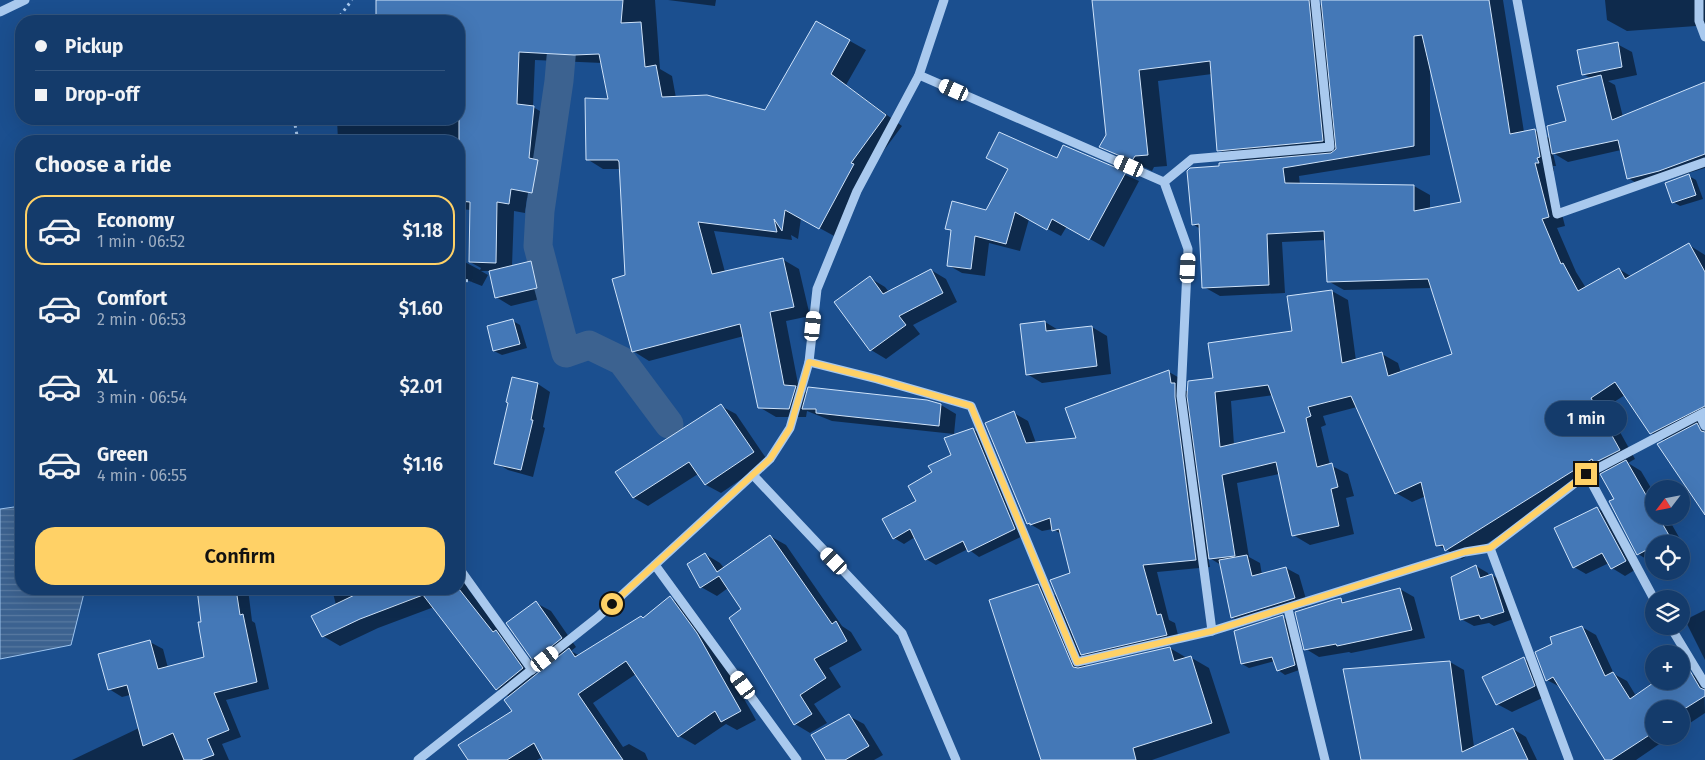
<!DOCTYPE html>
<html lang="en">
<head>
<meta charset="utf-8">
<style>
	body { margin:0; font-family:"Fira Sans",sans-serif; background:#214673; color:#f1f3f6; height:100vh; display:flex; flex-direction:column; font-size:19px; white-space:nowrap }
	* { box-sizing:border-box; margin:0 }
	p { font-size:16px; color:#9dadc1 }
	.icon { flex:none; width:28px; height:28px; fill:none; stroke:currentColor; stroke-width:2; stroke-linecap:round; stroke-linejoin:round }
	.map { position:relative; flex:1; overflow:hidden }
	.drawer { position:absolute; left:15px; top:135px; width:450px; height:460px; display:flex; flex-direction:column; background:#143b6b; border-radius:20px; box-shadow:0 5px 20px #0002,0 0 0 1px #33557e }
	.drawer>* { flex:none }
	.top-card { position:absolute; left:15px; top:15px; width:450px; height:110px; border-radius:20px; box-shadow:0 5px 20px #0002,0 0 0 1px #33557e; display:grid; align-content:center; height:110px; padding:0 20px; background:#143b6b }
	.needle { width:32px; rotate:238deg }
	.controls { position:absolute; left:1645px; top:480px; display:grid; gap:10px }
	.controls a { display:grid; place-items:center; width:45px; height:45px; border-radius:50%; background:#143b6b; box-shadow:0 5px 20px #0002,0 0 0 1px #33557e; font-size:25px }
	.end { position:absolute; width:22px; height:22px; margin:-11px; border:6px solid #ffd166; background:#111; box-shadow:0 0 0 2px #111 }
	.from { border-radius:50% }
	.bubble { position:absolute; height:35px; border-radius:18px; background:#143b6b; box-shadow:0 5px 20px #0002,0 0 0 1px #33557e; font-size:16px; font-weight:600; line-height:35px; text-align:center }
	.car { position:absolute; width:15px; height:30px; margin:-15px -8px; border-radius:6px; box-shadow:0 0 4px 1px #0007; background:linear-gradient(#fff 24%,#345 0 40%,#fff 0 76%,#345 0 86%,#fff 0) }
	.top-card b { display:flex; align-items:center; gap:18px; height:48px; font-size:19px }
	.top-card b+b { border-top:1px solid #33557e }
	.top-card i { width:12px; height:12px; background:#f1f3f6 }
	ul { padding:0; list-style:none }
	li { display:flex; align-items:center; gap:15px; height:70px; margin:0 10px 8px; padding:0 10px; border:2px solid transparent; border-radius:20px }
	li div { flex:1 }
	li b { display:block; font-size:19px }
	li em { font-style:normal; font-weight:600 }
	li.current { border-color:#ffd166 }
	li>.icon { width:45px; height:45px; stroke-width:1.5 }
	h2 { padding:0 20px; font-size:22px; line-height:60px }
	.action { display:flex; gap:10px; margin-top:auto; padding:10px 20px }
	.action a { flex:1; height:58px; border-radius:20px; background:#ffd166; color:#111; font-size:20px; font-weight:600; line-height:58px; text-align:center }
	.map>svg:first-child { display:block }
	.water { fill:url(#water-rules); stroke:#9cc4f0 }
	.shadow { fill:#0007; fill-rule:evenodd }
	.lines { fill:none; stroke-linecap:round; stroke-linejoin:round }
	.canal { stroke:#3c6290; stroke-width:29 }
	.building { fill:#4478b7; stroke:#cfe3fa; fill-rule:evenodd }
	.path { stroke:#a9c9ee; stroke-width:3; stroke-dasharray:2.5 4; stroke-linecap:butt }
	.minor { stroke:#a9c9ee; stroke-width:9 }
	.route { stroke:#ffd166; stroke-width:6 }
</style>
</head>
<body>
<div class="map">
<svg width="1705" height="760" viewBox="0 0 1705 760">
	<defs>
		<pattern id="water-rules" width="6" height="5" patternUnits="userSpaceOnUse" patternTransform="scale(1.25)"><rect width="6" height="5" fill="#3c6290"/><path d="M0 2.5h6" fill="none" stroke="#597aa1"/></pattern>
	</defs>
	<rect width="100%" height="100%" fill="#1b4f8f"/>
	<!-- water -->
	<path class="water" d="M21 506V589H85L71 645 0 659V509Z"/>
	<!-- shadow -->
	<g class="shadow">
		<path d="M377 0H655L660 69 672 76 676 98 766 111 816 22 866 50 846 85 902 126 867 173 836 237 801 218 798 239 791 235 792 240 714 231 725 272 782 259 799 269 810 316 786 321 799 389 808 394 941 405 956 414 954 434 832 421 807 411 806 417H776L759 407 744 336 649 361 633 351 621 169H603L587 159 610 100 602 63 535 60 533 107 550 117 546 165 554 170 549 202 527 198 525 213 514 211 512 266 531 262 546 271 552 296 511 306 496 297 490 271H481L488 275 482 286 459 277V259L480 270 481 268 470 262 471 210 459 209V141H338L337 119H459V21H362V19L377 21Z"/>
		<path d="M668 0H716L715 6Z"/>
		<path d="M1093 0H1312L1323 7V0H1503L1524 132 1534 130 1551 139 1568 122 1592 79 1583 74 1617 44 1632 52 1637 75 1608 81 1615 85 1623 117 1705 83V168L1643 187 1628 178 1621 150 1568 162 1553 153 1556 166H1553L1554 171 1551 172 1565 226 1557 228 1576 272 1586 288 1619 269 1632 277 1689 245 1705 255V410L1704 423 1697 426 1705 431V505L1665 441 1651 433 1625 395 1606 407 1635 459 1628 463 1641 471 1654 493V516H1667L1684 546 1681 547V544H1654L1653 563 1638 554 1616 499 1610 471 1607 469 1462 559 1438 545 1426 496 1412 502 1396 493 1357 407 1323 416 1326 425 1321 427 1330 465 1348 474 1354 496 1346 498 1354 534 1310 545 1293 535 1279 474 1237 483 1249 557 1260 563 1262 575 1286 568 1299 575 1308 606 1245 625 1233 618 1221 565 1208 557 1210 567 1157 572 1169 620 1175 623 1180 643 1096 662 1080 653 1086 667 1170 648 1187 658 1190 657 1209 668 1230 733 1152 760H1043L1038 585 1058 597 1071 574 1061 534 1053 529 1042 531 1028 523 1014 413 1028 421 1036 443 1077 439 1169 372 1183 380 1184 390 1189 392 1214 379 1294 332 1289 297 1332 291 1348 300 1356 361 1382 354 1398 363 1401 373 1453 354 1432 288 1344 290 1328 281 1326 240 1282 242 1285 293 1220 296 1204 287 1200 229 1193 224 1220 167 1240 162 1219 150 1212 74 1158 81 1167 166 1154 167 1152 171 1101 146 1107 135ZM1430 66 1463 203 1430 209V195L1414 186 1300 185 1299 176 1430 155ZM1273 395 1286 433 1234 445 1231 401Z"/>
		<path d="M1605 0H1705V31L1696 26 1627 31 1607 20Z"/>
		<path d="M1063 147 1139 181 1104 247 1067 226 1061 236 1029 219 1020 251 989 243 985 276 962 273 948 265 952 231 947 228 987 211 1010 169 1058 159Z"/>
		<path d="M1689 176 1696 180 1703 199 1680 206 1673 202Z"/>
		<path d="M931 270 946 279 957 302 913 325 920 334 886 359 871 350 836 303 870 278 885 287 889 292Z"/>
		<path d="M513 321 520 325 527 348 502 355 494 351 488 327Z"/>
		<path d="M1045 322 1060 331 1092 327 1107 336 1111 374 1042 383 1027 374Z"/>
		<path d="M512 379 538 384 550 392 543 427 545 428 533 477 508 470 496 463 510 403Z"/>
		<path d="M721 406 736 414 768 461 721 493 706 485 698 474 648 506 634 498Z"/>
		<path d="M973 429 983 435 1025 535 979 557 968 549 936 565 926 559 915 537 904 544 894 538 933 473 953 455Z"/>
		<path d="M1597 508 1610 515 1638 568 1625 576 1612 568 1609 563 1586 574 1574 567Z"/>
		<path d="M770 536 786 545 842 626 851 632 862 650 829 668 841 687 814 704 827 723 810 733 795 724 743 610 728 588 717 596 701 587 705 554 720 563 724 568Z"/>
		<path d="M459 566 468 589 505 637 513 641 537 675 547 667 534 660 536 603 551 611 576 647 571 651 580 656 644 619 670 598 686 607 713 644 756 720 737 730 726 724 695 745 679 736 636 674 593 703 623 747 629 744 645 753 648 760H544L542 757 537 760H469L514 711 510 697 497 689 434 607 378 628 340 646 323 636 336 605 332 589H459Z"/>
		<path d="M1476 566 1488 573 1489 576 1492 575 1504 582 1516 618 1494 626 1489 623 1474 626 1461 619 1452 578Z"/>
		<path d="M198 589H248L252 621 255 623 269 689 226 700 241 737 222 744 229 760H72L139 728 130 695 122 697 109 689 150 642 163 649 168 668 206 658Z"/>
		<path d="M1400 589 1414 597 1425 638 1351 653 1349 652 1319 657 1306 649 1341 600 1347 603Z"/>
		<path d="M1705 610V660L1685 620Z"/>
		<path d="M1283 617 1290 621 1302 669 1285 675 1278 670 1275 661 1249 668 1242 664Z"/>
		<path d="M1582 627 1596 635 1614 674 1627 681 1636 696 1681 681 1690 673 1704 681 1705 713 1681 729V709H1654V736H1671L1636 760H1606L1562 688 1547 680 1554 644Z"/>
		<path d="M1524 659 1539 667 1549 695 1512 712 1497 704Z"/>
		<path d="M1450 662 1464 670 1474 747 1513 729 1526 737 1537 760H1363Z"/>
		<path d="M849 716 864 724 883 755 874 760H828Z"/>
	</g>
	<g class="lines">
		<!-- canal -->
		<path class="canal" d="M566 0 559 81 540 211 538 246 566 353 589 345 622 361 669 424"/>
	</g>
	<!-- building -->
	<g class="building">
		<path d="M376 0H623L621 23 641 22 645 67 656 65 662 97 707 95 765 110 816 21 850 40 831 74 886 115 851 163 854 164 819 229 785 210 782 231 774 219 777 232 698 222 712 274 783 258 794 307 770 312 784 385 796 386 789 409 758 408 740 324 632 352 612 279 625 275 619 162 618 160H586L585 98 608 99 599 54 574 55 519 52 517 104 534 106 529 158 538 160 532 193 511 189 509 204 497 202 496 263 469 262 470 202 459 201V21H376Z"/>
		<path d="M1092 0H1309L1323 141 1217 151 1210 61 1139 70 1148 155 1135 156 1132 161 1099 147 1106 135Z"/>
		<path d="M1321 0H1489L1510 134 1535 129 1540 157 1537 158 1539 163H1535L1549 217 1542 219 1561 264 1563 263 1578 291 1619 268 1625 279 1689 243 1705 272V406L1650 434 1615 382 1591 398 1620 450 1594 463 1592 459 1445 551 1443 545 1436 546 1421 482 1395 494 1351 396 1308 407 1311 416 1306 418 1317 467 1332 463 1338 487 1331 489 1339 526 1292 536 1276 462 1222 475 1235 556 1209 559 1187 396 1188 381 1213 378 1208 343 1292 331 1287 296 1332 290 1342 363 1382 352 1388 376 1452 354 1428 279 1327 282 1324 231 1267 234 1269 285 1202 288 1199 224 1192 225 1187 171 1190 168 1219 166V163L1331 153 1336 149ZM1422 35 1461 202 1414 211V185L1285 183 1283 168 1414 146V36ZM1268 385 1285 432 1220 447 1215 392Z"/>
		<path d="M1618 42 1622 67 1582 75 1577 50Z"/>
		<path d="M1601 75 1612 120 1705 82V154L1659 171 1627 179 1618 140 1552 154 1547 126 1566 121 1557 86Z"/>
		<path d="M999 132 1057 158 1063 145 1126 172 1089 240 1052 219 1047 230 1015 212 1006 244 975 236 971 269 947 266 951 230 945 229 952 201 986 210 1008 169 986 158Z"/>
		<path d="M1689 174 1696 195 1672 203 1665 183Z"/>
		<path d="M531 261 537 288 495 298 489 271Z"/>
		<path d="M931 269 943 293 899 316 906 325 870 351 834 302 870 276 883 294Z"/>
		<path d="M513 319 520 344 493 351 487 326Z"/>
		<path d="M1045 321 1046 331 1092 326 1097 366 1026 375 1020 324Z"/>
		<path d="M1169 370 1171 383H1175V397L1196 560 1143 565 1157 615 1161 614 1167 635 1081 655 1050 580 1070 573 1059 529 1052 531 1050 518 1030 525V523L1027 524 985 423 1014 411 1026 443 1076 438 1065 408Z"/>
		<path d="M512 377 538 383 531 420H533L521 470 494 464 508 403 506 402Z"/>
		<path d="M808 387 927 400 941 404 939 426 816 413V409H802Z"/>
		<path d="M721 404 754 452 705 485 689 462 633 498 615 472Z"/>
		<path d="M1697 423 1701 431 1705 432V515L1657 444Z"/>
		<path d="M973 428 1015 529 968 552 963 541 925 560 910 529 893 539 882 519 916 501 908 486 932 472 928 466 951 455 944 438Z"/>
		<path d="M1626 460 1654 509V516H1658L1670 537 1654 544V546L1637 555 1609 501 1614 499 1600 474Z"/>
		<path d="M1597 507 1626 561 1611 569 1602 553 1573 568 1554 528Z"/>
		<path d="M770 535 832 624 836 621 847 641 814 659 826 678 800 695 812 714 794 725 729 618 741 609 719 576 700 588 687 564 705 553 717 572Z"/>
		<path d="M1247 555 1252 576 1286 567 1295 598 1231 618 1219 560Z"/>
		<path d="M1476 565 1480 578 1492 574 1504 612 1481 619 1479 615 1460 620 1451 577Z"/>
		<path d="M1038 584 1073 667 1078 668 1170 647 1174 661 1191 656 1212 723 1133 748 1136 760H1041L989 600Z"/>
		<path d="M1400 588 1412 630 1337 646 1336 644 1304 650 1295 612 1333 600 1341 598 1342 603Z"/>
		<path d="M197 589H236L240 615 243 614 257 682 214 693 229 730 207 739 214 755 200 760H184L173 733 143 746 127 685 108 690 98 654 150 640 158 669 204 657 198 622H201Z"/>
		<path d="M367 589H459L493 632 496 630 523 668 496 690 423 595 360 619 322 637 311 616Z"/>
		<path d="M670 596 697 633 741 711 721 722 715 711 678 737 626 661 578 694 623 760H543L534 743 507 760H468L458 745 512 711 504 700 569 648 575 657 641 616 643 618Z"/>
		<path d="M536 601 562 638 533 661 506 623Z"/>
		<path d="M1283 615 1295 665 1277 671 1272 657 1241 664 1234 631Z"/>
		<path d="M1582 626 1605 676 1613 672 1630 699 1656 681H1681V677L1690 671 1700 688 1705 690V696L1681 711V709H1654V730L1651 734 1611 760H1605L1553 677 1546 681 1535 652 1552 644 1550 637Z"/>
		<path d="M1524 657 1535 686 1496 705 1482 677Z"/>
		<path d="M1450 661 1462 752 1513 728 1528 760H1361L1343 669Z"/>
		<path d="M849 714 869 746 845 760H826L811 735Z"/>
	</g>
	<g class="lines">
		<!-- path -->
		<g class="path">
			<path d="M336 21 352 0"/>
			<path d="M294 119 298 141"/>
			<path d="M459 280 472 281"/>
		</g>
		<!-- minor -->
		<g class="minor">
			<path d="M1517 0 1557 214 1705 162"/>
			<path d="M1699 0V21L1705 37"/>
			<path d="M0 12 25 0"/>
			<path d="M919 75 1164 182 1188 249 1181 396 1212 631 1465 552 1490 548 1587 474 1705 412"/>
			<path d="M1164 182 1192 159 1330 147 1315 0"/>
			<path d="M809 362 877 379 971 406 1077 662 1212 631"/>
			<path d="M1700 416 1705 426"/>
			<path d="M1587 474 1654 599"/>
			<path d="M753 475 902 633 956 760"/>
			<path d="M1490 548 1569 760"/>
			<path d="M655 565 797 760"/>
			<path d="M459 568 532 670"/>
			<path d="M1288 609 1325 760"/>
			<path d="M1670 626 1705 684"/>
			<path d="M418 760 598 617 770 459 790 428 809 362 817 289 857 191 919 75 944 0"/>
		</g>
	</g>
	<g class="lines">
		<!-- route -->
		<path class="route" d="M612 604 770 459 790 428 809 362 877 379 971 406 1077 662 1212 631 1465 552 1490 548 1586 474"/>
	</g>
</svg>
<div class="controls">
<a><svg class="needle" viewBox="-14 -14 28 28"><path d="M0-13l5 13h-10z" fill="#e53935"/><path d="M0 13l5-13h-10z" fill="#9dadc1"/></svg></a>
<a><svg class="icon" aria-label="locate" viewBox="0 0 24 24"><circle cx="12" cy="12" r="6"/><path d="M12 2v4M12 18v4M2 12h4M18 12h4"/></svg></a>
<a><svg class="icon" aria-label="layers" viewBox="0 0 24 24"><path d="M12 4l9 5-9 5-9-5zM3 14l9 5 9-5"/></svg></a>
<a>+</a>
<a>−</a>
</div>
<i class="end from" style="left:612px;top:604px"></i>
<i class="end" style="left:1586px;top:474px"></i>
<div class="bubble" style="left:1545px;top:401px;width:82px">1 min</div>
<i class="car" style="left:954px;top:90px;rotate:294deg"></i>
<i class="car" style="left:1129px;top:166px;rotate:294deg"></i>
<i class="car" style="left:1188px;top:268px;rotate:3deg"></i>
<i class="car" style="left:813px;top:326px;rotate:6deg"></i>
<i class="car" style="left:834px;top:561px;rotate:316deg"></i>
<i class="car" style="left:545px;top:659px;rotate:52deg"></i>
<i class="car" style="left:743px;top:685px;rotate:324deg"></i>
<div class="top-card">
<b><i class="from"></i>Pickup</b>
<b><i></i>Drop-off</b>
</div>
<section class="drawer">
<h2>Choose a ride</h2>
<ul>
<li class="current"><svg class="icon" aria-label="car" viewBox="0 0 24 24"><path d="M5 17H2v-5l4-1 3-4h7l3 4 3 1v5h-3M9 17h6M6 11h13"/><circle cx="7" cy="17" r="2"/><circle cx="17" cy="17" r="2"/></svg><div><b>Economy</b><p>1 min · 06:52</p></div><em>$1.18</em></li>
<li><svg class="icon" aria-label="car" viewBox="0 0 24 24"><path d="M5 17H2v-5l4-1 3-4h7l3 4 3 1v5h-3M9 17h6M6 11h13"/><circle cx="7" cy="17" r="2"/><circle cx="17" cy="17" r="2"/></svg><div><b>Comfort</b><p>2 min · 06:53</p></div><em>$1.60</em></li>
<li><svg class="icon" aria-label="car" viewBox="0 0 24 24"><path d="M5 17H2v-5l4-1 3-4h7l3 4 3 1v5h-3M9 17h6M6 11h13"/><circle cx="7" cy="17" r="2"/><circle cx="17" cy="17" r="2"/></svg><div><b>XL</b><p>3 min · 06:54</p></div><em>$2.01</em></li>
<li><svg class="icon" aria-label="car" viewBox="0 0 24 24"><path d="M5 17H2v-5l4-1 3-4h7l3 4 3 1v5h-3M9 17h6M6 11h13"/><circle cx="7" cy="17" r="2"/><circle cx="17" cy="17" r="2"/></svg><div><b>Green</b><p>4 min · 06:55</p></div><em>$1.16</em></li>
</ul>
<div class="action"><a>Confirm</a></div>
</section>
</div>
</body>
</html>
